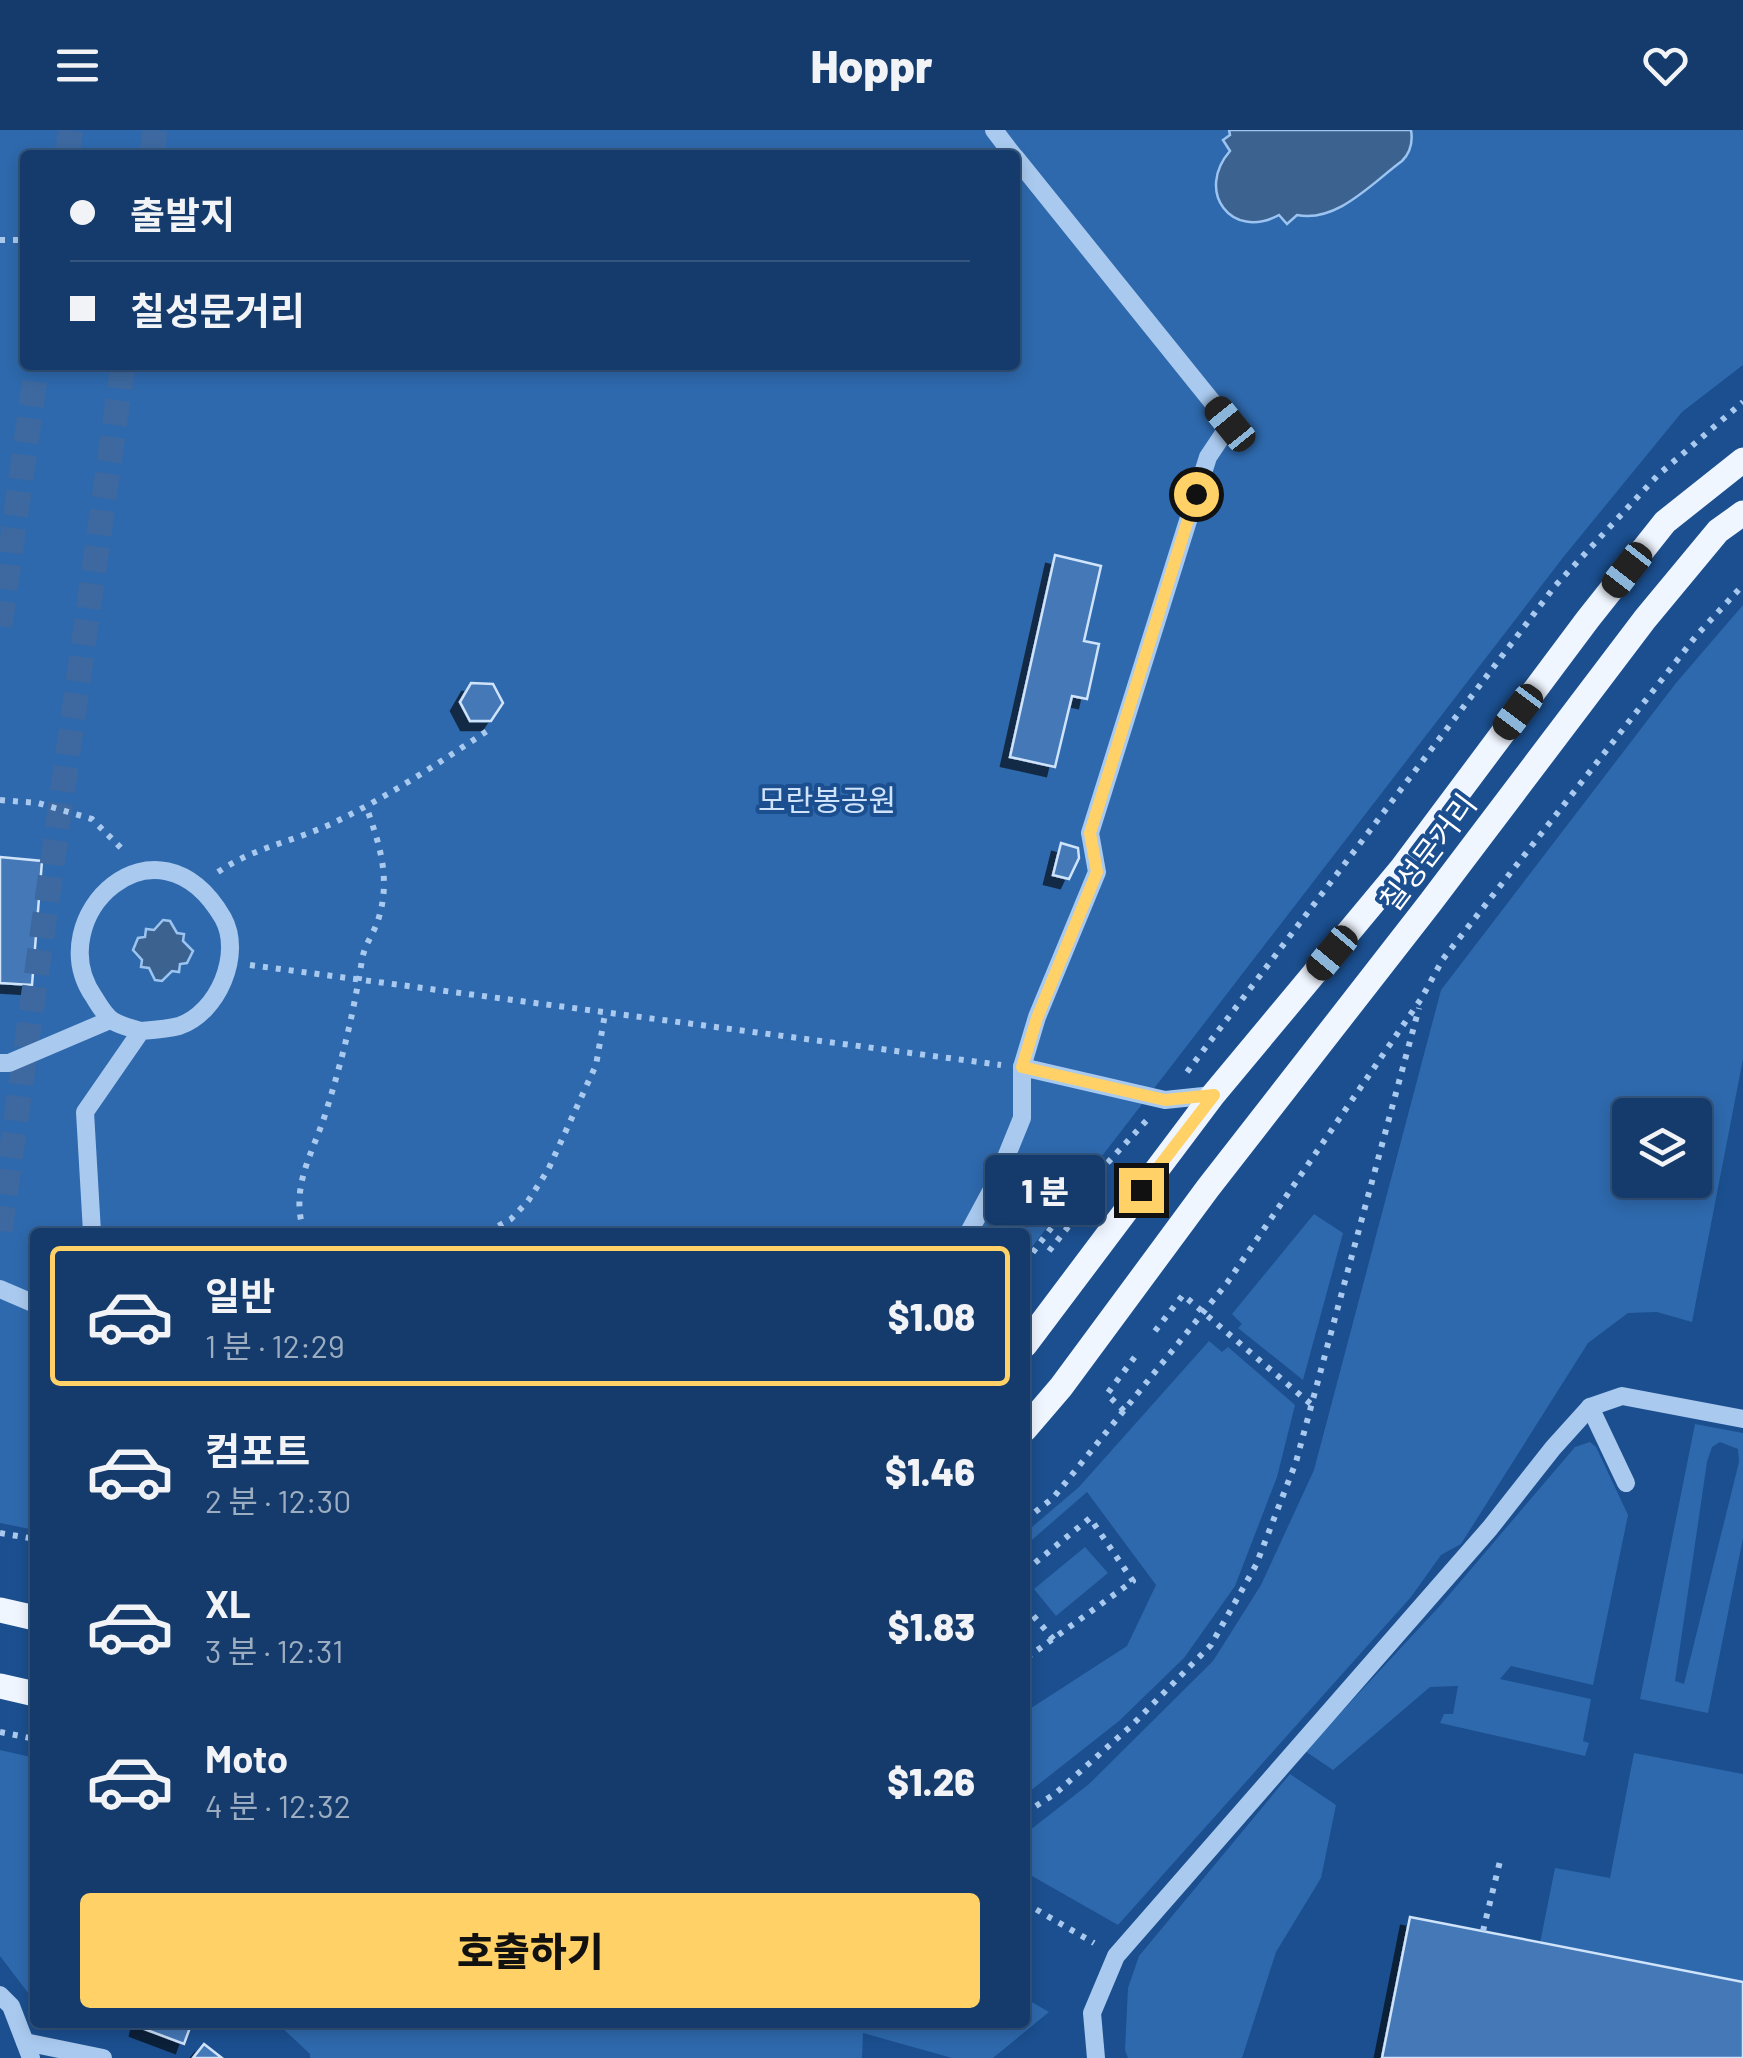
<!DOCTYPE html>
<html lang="ko">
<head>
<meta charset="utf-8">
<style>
	body { margin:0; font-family:Barlow,"Noto Sans KR",sans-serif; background:#214673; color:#f1f3f6; height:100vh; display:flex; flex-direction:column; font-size:38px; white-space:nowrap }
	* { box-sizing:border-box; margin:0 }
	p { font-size:32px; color:#9dadc1 }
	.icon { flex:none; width:55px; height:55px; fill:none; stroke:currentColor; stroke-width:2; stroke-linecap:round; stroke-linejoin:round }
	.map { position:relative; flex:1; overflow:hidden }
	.panel { position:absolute; left:30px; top:1098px; width:1000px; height:800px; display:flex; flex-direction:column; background:#143b6b; border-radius:10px; box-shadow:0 5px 15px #0003,0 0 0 2px #33557e }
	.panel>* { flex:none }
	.guide { position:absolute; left:20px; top:20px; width:1000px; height:220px; border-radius:10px; box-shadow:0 5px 15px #0003,0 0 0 2px #33557e; display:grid; align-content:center; height:220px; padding:0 50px; background:#143b6b }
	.fabs { position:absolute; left:1612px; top:968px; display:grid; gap:20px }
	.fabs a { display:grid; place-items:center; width:100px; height:100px; border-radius:10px; background:#143b6b; box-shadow:0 5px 15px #0003,0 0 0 2px #33557e; font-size:50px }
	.end { position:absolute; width:45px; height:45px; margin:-22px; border:12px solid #ffd166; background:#111; box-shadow:0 0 0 5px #111 }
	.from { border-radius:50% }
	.bubble { position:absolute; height:70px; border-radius:10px; background:#143b6b; box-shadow:0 5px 15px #0003,0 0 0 2px #33557e; font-size:32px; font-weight:800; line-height:70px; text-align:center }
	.car { position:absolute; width:30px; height:60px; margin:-30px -15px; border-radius:12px; box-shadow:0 0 8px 2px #0007; background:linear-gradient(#222 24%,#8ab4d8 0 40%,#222 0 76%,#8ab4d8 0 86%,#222 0) }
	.guide b { display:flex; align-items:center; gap:35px; height:95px; font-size:38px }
	.guide b+b { border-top:2px solid #33557e }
	.guide i { width:25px; height:25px; background:#f1f3f6 }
	ul { padding:18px 0 0; list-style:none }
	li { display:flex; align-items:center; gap:30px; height:140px; margin:0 20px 15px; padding:0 30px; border:5px solid transparent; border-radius:10px }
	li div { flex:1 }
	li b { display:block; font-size:38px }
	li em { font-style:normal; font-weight:800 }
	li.active { border-color:#ffd166 }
	li>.icon { width:90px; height:90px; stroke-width:1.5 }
	.primary-button { display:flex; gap:20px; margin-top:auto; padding:20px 50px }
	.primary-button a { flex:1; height:115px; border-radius:10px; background:#ffd166; color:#111; font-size:40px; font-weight:800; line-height:115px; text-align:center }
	header { display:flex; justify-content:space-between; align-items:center; height:130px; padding:0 50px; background:#143b6b; font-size:45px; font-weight:800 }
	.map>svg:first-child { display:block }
	.green { fill:#2e69ad; fill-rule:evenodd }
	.water { fill:#3c6290; stroke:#9cc4f0; stroke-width:2.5 }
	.building { fill:#4478b7; stroke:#cfe3fa; stroke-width:2.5; filter:url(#shadow) }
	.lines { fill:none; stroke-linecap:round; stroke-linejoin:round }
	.major-tunnel { stroke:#3d69a0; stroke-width:25; stroke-dasharray:25 12; stroke-linecap:butt }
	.path { stroke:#a9c9ee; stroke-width:6; stroke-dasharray:5 8; stroke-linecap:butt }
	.minor { stroke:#a9c9ee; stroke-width:18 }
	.major { stroke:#f0f6ff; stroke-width:25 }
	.route { stroke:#ffd166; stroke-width:12 }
	.labels { text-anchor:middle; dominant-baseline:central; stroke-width:8; stroke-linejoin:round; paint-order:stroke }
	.park-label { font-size:30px; fill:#cfe3fa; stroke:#1b4f8f }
	.street-label { font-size:30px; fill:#fff; stroke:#1b4f8f }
</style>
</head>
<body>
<header><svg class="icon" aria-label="menu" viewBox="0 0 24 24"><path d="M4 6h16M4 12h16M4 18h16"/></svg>Hoppr<svg class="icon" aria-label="heart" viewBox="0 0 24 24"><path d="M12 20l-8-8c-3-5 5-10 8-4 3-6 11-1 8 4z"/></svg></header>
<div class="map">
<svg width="1743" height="1928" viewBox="0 0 1743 1928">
	<defs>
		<filter id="shadow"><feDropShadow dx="-9" dy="9" stdDeviation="0" flood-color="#0009"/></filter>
	</defs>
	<rect width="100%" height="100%" fill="#1b4f8f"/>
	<!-- green -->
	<g class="green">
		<path d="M0 0H1743V235L1682 282 1565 425 1025 1126V1102H35V1400L0 1393ZM25 25H1015V235H25Z"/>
		<path d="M1743 475V929L1692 1192 1657 1182 1628 1183 1588 1213 1461 1414 1441 1425 1411 1467 1118 1795 1025 1742V1704L1089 1654 1213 1531 1261 1455 1314 1340 1441 860 1676 553ZM1695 985V1050H1630V985Z"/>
		<path d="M1314 1084 1343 1103 1303 1250 1238 1198 1242 1194 1232 1184Z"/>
		<path d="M1209 1211 1222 1222 1228 1217 1295 1275 1277 1347 1235 1456 1184 1528 1119 1591 1025 1665V1582L1127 1516 1156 1455 1087 1362 1025 1416V1403L1079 1357Z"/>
		<path d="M1695 1294 1743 1303V1408L1708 1583 1640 1569ZM1720 1312 1738 1319 1739 1332 1684 1554 1675 1551 1707 1332 1712 1317Z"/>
		<path d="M1590 1312 1596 1317 1628 1385 1593 1555 1511 1536 1500 1549 1591 1569 1583 1611 1589 1613 1585 1626 1440 1593 1444 1584H1453L1458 1556 1430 1557 1333 1640 1305 1621 1437 1479 1575 1317Z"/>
		<path d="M1085 1417 1108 1443 1056 1486 1034 1459Z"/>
		<path d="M0 1620 35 1628V1872L0 1826Z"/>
		<path d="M1634 1623 1743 1644V1852L1540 1813 1555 1738 1610 1748Z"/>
		<path d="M1290 1644 1336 1675 1321 1748 1276 1822 1242 1928H1128L1125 1920 1128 1858 1139 1826Z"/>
		<path d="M1025 1868 1049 1882 993 1928H952L863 1903 862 1928H310V1924L277 1893 1025 1892Z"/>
	</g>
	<!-- water -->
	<g class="water">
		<path d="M1229 0H1411C1413 12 1410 23 1402 31 1372 53 1337 93 1297 85L1287 94 1279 85C1231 111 1195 61 1230 21L1223 10 1230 5Z"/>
		<path d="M163 790 170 791 177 803 184 804 183 811 193 821 187 833 180 834 179 842 172 841 162 851 155 850 149 838 141 837 142 830 133 820 138 808 145 807 146 799 154 800Z"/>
	</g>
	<!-- building -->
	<g class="building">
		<path d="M1055 425 1101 436 1084 511 1099 514 1087 569 1072 566 1055 637 1010 627Z"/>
		<path d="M471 553 493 554 503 573 491 591H470L460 572Z"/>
		<path d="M1061 713 1078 718 1079 728 1069 749 1053 745Z"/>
		<path d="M0 727 42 731 32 855 0 853Z"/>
		<path d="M1410 1787 1743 1852V1928H1382Z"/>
		<path d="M140 1892H192L184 1914 139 1897Z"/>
		<path d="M204 1914 222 1928H193Z"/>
	</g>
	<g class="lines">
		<!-- major-tunnel -->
		<g class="major-tunnel">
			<path d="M67 25 71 0"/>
			<path d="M152 25 155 0"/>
			<path d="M0 496 37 235"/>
			<path d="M0 1101 123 235"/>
		</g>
		<!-- path -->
		<g class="path">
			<path d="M0 110H25"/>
			<path d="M0 670 38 673 92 689 124 721"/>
			<path d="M218 742C255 717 292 712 331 694 386 668 439 633 490 599"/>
			<path d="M250 835 1001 935"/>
			<path d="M1187 942 1555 456 1658 345 1743 272"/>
			<path d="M304 1102C290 1058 311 1027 325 985 342 931 353 886 362 830 364 815 375 802 379 787 391 747 379 713 366 676"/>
			<path d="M487 1102 511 1089 528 1071 548 1040 596 935 605 884"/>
			<path d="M1049 1121 1076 1087 1066 1078"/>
			<path d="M1025 1133 1066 1078 1147 990"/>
			<path d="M1025 1153 1032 1145"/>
			<path d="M1155 1201 1183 1165 1312 1275"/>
			<path d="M1124 1281 1107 1264 1137 1224"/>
			<path d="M1025 1390 1053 1368 1227 1153 1421 869 1443 829 1696 506 1743 455"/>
			<path d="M0 1403 35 1409"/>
			<path d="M1025 1441 1090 1388 1133 1451 1025 1529"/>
			<path d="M1025 1476 1054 1510"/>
			<path d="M0 1602 35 1609"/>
			<path d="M1025 1683 1056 1663 1131 1596 1211 1515 1256 1435 1296 1332 1419 878"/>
			<path d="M1025 1773 1094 1813"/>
			<path d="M1483 1801 1501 1727"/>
		</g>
		<!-- minor -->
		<g class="minor">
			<path d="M994 0 1013 25"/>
			<path d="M0 933H9L110 890"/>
			<path d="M1022 937 1165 970 1213 965"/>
			<path d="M92 1102 85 982 141 901C153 900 167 899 179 896 218 883 243 824 223 788 157 675 39 787 94 867 99 875 105 886 113 891 121 896 132 898 141 901"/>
			<path d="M969 1102 996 1052 1022 988V937L1037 887 1097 742 1090 703 1208 327 1230 294 1015 27"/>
			<path d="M0 1159 35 1174"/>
			<path d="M1590 1277 1626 1353"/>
			<path d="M0 1865 11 1876 31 1928"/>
			<path d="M25 1912 103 1928"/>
			<path d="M1096 1928 1092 1883 1116 1826 1490 1398 1553 1318 1590 1277 1622 1266 1743 1289"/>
		</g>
		<!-- major -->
		<g class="major">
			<path d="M1025 1215 1213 965 1402 738 1588 489 1665 392 1743 330"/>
			<path d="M1025 1299 1061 1257 1208 1058 1430 773 1645 489 1718 401 1743 383"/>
			<path d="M0 1480 35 1488"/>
			<path d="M0 1556 35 1564"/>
		</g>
	</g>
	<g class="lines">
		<!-- route -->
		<path class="route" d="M1141 1060 1214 965 1165 970 1022 937 1037 888 1097 742 1090 703 1196 364"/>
	</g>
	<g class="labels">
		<!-- park labels -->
		<g class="park-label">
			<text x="827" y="669">모란봉공원</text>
		</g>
		<!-- street labels -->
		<g class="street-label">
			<text transform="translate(1427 722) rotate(-53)">칠성문거리</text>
		</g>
	</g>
</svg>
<div class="fabs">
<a><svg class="icon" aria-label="layers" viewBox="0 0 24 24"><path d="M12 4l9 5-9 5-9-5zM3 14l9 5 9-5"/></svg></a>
</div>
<i class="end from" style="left:1196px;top:364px"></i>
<i class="end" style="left:1141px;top:1060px"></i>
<div class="bubble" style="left:985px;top:1025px;width:120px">1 분</div>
<i class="car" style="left:1230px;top:294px;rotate:321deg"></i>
<i class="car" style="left:1627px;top:440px;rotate:218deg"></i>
<i class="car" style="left:1518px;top:582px;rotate:217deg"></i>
<i class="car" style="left:1332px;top:823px;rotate:220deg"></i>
<div class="guide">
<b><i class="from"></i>출발지</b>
<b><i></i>칠성문거리</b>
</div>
<section class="panel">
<ul>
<li class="active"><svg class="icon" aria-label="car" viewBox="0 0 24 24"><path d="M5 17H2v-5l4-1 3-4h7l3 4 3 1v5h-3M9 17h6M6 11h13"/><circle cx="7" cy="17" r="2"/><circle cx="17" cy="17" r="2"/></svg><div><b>일반</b><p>1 분 · 12:29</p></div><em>$1.08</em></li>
<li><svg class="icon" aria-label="car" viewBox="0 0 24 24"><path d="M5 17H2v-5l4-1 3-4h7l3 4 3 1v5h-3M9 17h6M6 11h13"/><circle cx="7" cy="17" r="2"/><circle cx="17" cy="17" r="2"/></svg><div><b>컴포트</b><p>2 분 · 12:30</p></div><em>$1.46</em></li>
<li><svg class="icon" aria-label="car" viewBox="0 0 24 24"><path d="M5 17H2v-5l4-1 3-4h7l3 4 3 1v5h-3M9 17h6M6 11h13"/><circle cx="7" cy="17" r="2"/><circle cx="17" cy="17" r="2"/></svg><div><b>XL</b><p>3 분 · 12:31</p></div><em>$1.83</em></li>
<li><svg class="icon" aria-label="car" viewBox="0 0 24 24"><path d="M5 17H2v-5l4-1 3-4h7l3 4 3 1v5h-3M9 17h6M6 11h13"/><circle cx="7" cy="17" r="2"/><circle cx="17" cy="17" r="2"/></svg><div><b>Moto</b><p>4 분 · 12:32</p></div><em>$1.26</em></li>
</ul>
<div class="primary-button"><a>호출하기</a></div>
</section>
</div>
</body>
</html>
